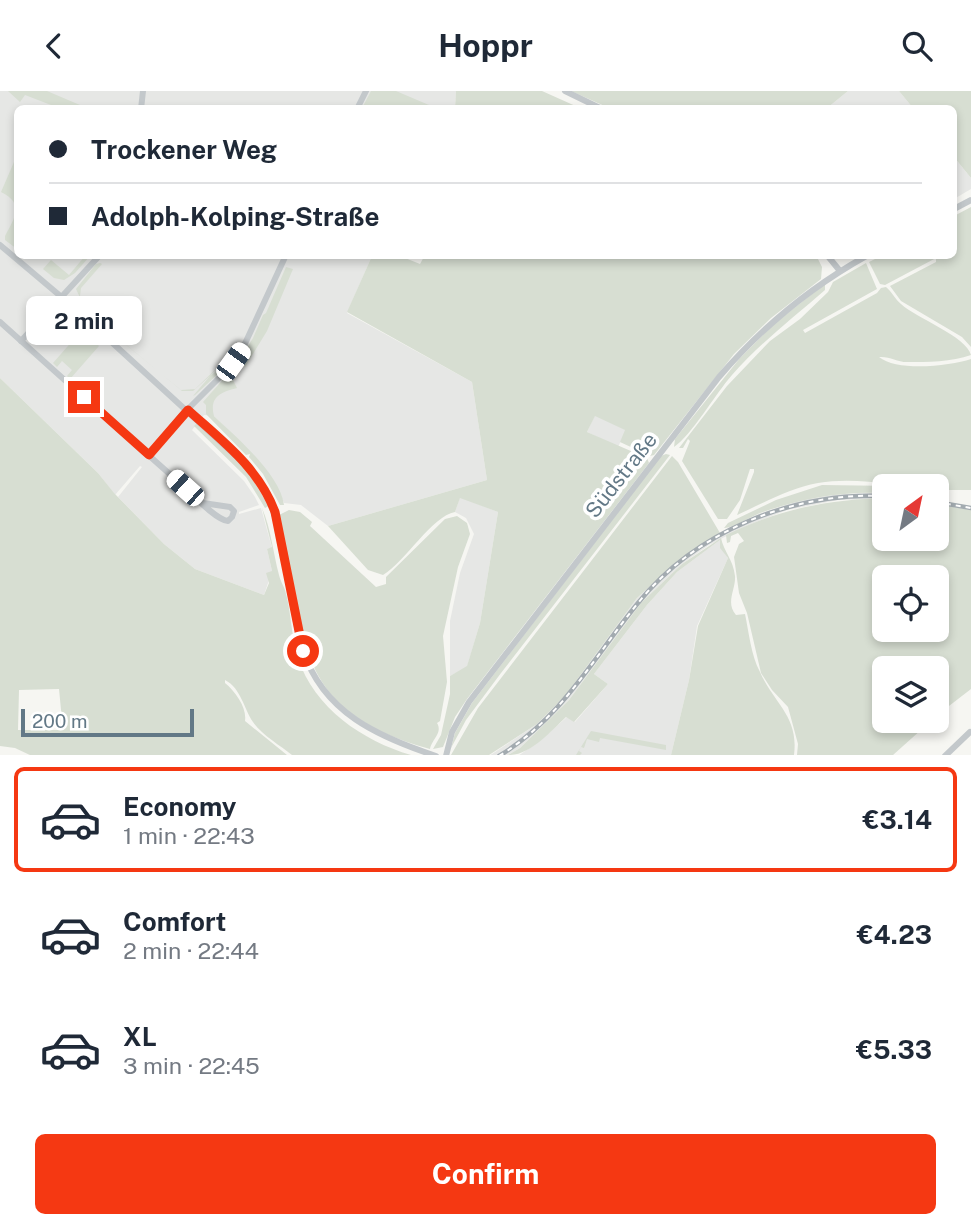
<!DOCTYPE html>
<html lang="en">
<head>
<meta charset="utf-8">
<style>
	body { margin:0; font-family:"Public Sans",sans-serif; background:#f2f2f3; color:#1f2937; height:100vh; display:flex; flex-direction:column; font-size:26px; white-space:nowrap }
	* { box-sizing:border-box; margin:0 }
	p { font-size:23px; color:#747a83 }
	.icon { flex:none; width:38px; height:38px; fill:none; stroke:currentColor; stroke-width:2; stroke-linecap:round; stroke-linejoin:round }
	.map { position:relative; height:664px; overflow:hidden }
	.panel { display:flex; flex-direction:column; background:#fff; flex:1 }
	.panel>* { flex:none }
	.banner { position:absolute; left:14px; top:14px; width:943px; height:154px; border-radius:10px; box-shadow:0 4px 10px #0003; display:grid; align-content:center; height:154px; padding:0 35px; background:#fff }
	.needle { width:46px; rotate:33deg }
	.tools { position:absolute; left:872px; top:383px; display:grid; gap:14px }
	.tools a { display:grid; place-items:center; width:77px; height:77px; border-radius:10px; background:#fff; box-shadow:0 4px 10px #0003; font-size:35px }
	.scale { position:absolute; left:21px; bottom:18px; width:173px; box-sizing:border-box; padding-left:7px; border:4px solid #627886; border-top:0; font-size:19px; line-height:24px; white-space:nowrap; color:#627886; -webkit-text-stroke:5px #fff; paint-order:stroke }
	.end { position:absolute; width:32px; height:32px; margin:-16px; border:9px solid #f53812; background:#fff; box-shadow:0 0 0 4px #fff }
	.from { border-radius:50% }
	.bubble { position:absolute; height:49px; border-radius:10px; background:#fff; box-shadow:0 4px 10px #0003; font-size:23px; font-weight:700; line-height:49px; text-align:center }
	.car { position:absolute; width:21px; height:42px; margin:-21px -10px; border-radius:9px; box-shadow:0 0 5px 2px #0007; background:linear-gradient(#fff 24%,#345 0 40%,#fff 0 76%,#345 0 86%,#fff 0) }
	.banner b { display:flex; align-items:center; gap:24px; height:66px; font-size:26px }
	.banner b+b { border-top:2px solid #e0e1e3 }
	.banner i { width:18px; height:18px; background:#1f2937 }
	ul { padding:12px 0 0; list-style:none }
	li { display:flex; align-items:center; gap:21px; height:105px; margin:0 14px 10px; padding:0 21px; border:4px solid transparent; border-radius:10px }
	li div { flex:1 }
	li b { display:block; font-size:26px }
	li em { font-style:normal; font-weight:700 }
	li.on { border-color:#f53812 }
	li>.icon { width:63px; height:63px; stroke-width:1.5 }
	.button { display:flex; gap:14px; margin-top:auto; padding:14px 35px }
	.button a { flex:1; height:80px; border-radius:10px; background:#f53812; color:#fff; font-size:28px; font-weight:700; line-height:80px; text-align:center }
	header { display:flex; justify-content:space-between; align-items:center; height:91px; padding:0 35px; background:#fff; font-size:32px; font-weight:700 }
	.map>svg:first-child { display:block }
	.built { fill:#e6e7e5 }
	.green { fill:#d7ded2; fill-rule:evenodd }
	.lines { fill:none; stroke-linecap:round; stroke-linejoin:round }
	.minor { stroke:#c3c8cb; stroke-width:6 }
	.rail-casing { stroke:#a3abb0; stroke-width:4.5 }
	.rail { stroke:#fff; stroke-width:2; stroke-dasharray:5; stroke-linecap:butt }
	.route { stroke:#f53812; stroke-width:9 }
	.labels { text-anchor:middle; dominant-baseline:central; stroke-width:7; stroke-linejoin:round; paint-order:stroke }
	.street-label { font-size:21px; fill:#627886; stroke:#fff }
</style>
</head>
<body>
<header><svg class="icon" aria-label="back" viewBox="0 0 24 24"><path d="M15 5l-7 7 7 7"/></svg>Hoppr<svg class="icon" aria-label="search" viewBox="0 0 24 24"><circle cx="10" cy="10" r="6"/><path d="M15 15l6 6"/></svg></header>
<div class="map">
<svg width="971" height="665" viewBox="0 0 971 665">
	<rect width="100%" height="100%" fill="#f6f6f2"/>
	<!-- built -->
	<g class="built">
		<path d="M0 0H456L455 18H18V164L372 165 347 222 472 291 487 389 328 435 301 414 284 412 275 392 248 359 214 325 204 324 192 339 244 390 255 406 259 414 239 421V423L261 417 272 457 267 458 272 480 264 504 195 478 164 453 118 406 142 376 140 375 115 404 98 382 0 287Z"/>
		<path d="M848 0H899L913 17 826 18Z"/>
		<path d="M954 66 971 87V98L954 108Z"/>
		<path d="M595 324 626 339 618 356 587 341Z"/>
		<path d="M884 402V408L838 409 787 419 746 435 709 454 682 473 641 512 569 609 520 657 508 664 489 665 537 633 565 605 637 507 679 469 706 449 761 422 801 409 838 403Z"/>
		<path d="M460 406 498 421 480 532 467 576 450 585V530L460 482 474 443 466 427 455 421Z"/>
		<path d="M720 449 721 457 728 467 697 535 689 589 671 664 518 665 541 649 567 626 575 631 608 593 594 583 647 514 677 481Z"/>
	</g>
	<!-- green -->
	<g class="green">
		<path d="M8 0H47L87 17 77 15 76 17H53L51 14 25 4 20 11Z"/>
		<path d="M371 0H396L436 17H362Z"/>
		<path d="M456 0H542L580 17H455Z"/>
		<path d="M571 0H848L826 18 609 17Z"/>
		<path d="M899 0H971V87L954 66V18L913 17Z"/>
		<path d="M17 64V158L5 149V145C15 126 25 113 1 101Z"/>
		<path d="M971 116V256L962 246 901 210 890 195 936 171V167L885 194 880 193 869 171 881 165 954 164V125Z"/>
		<path d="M425 164H816L822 176 821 188 771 227 734 263 654 364 650 365 620 351 625 339 595 325 587 341 647 367 649 372 467 608 455 626 443 656 433 658 441 644 450 603V585L467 575 480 532 498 421 460 407 455 421C432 425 405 471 383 484L368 479 328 435 487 389 472 291 347 221 372 165H400L420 173Z"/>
		<path d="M85 165H90L75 182 64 189 54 187 43 178 51 169 69 184Z"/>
		<path d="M100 172 102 173 81 197 80 205 83 213 125 253 181 299 195 298 218 276 210 285 219 278V282L195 304 193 305 210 285 193 300H182L106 237 83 213 76 198 96 173Z"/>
		<path d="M866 172 877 198 803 239 805 242 877 202 881 197 886 196C892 201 895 208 901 213 916 227 966 245 971 264 952 271 927 271 907 271 897 271 889 265 879 266 897 281 950 275 971 268V399H936V396C897 396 857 385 818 392 789 397 764 412 737 424L754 381V378H750L740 409 727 428H718L682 370 690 350 688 348 683 357H679L727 295 770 250 800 228 828 201 833 191Z"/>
		<path d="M286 176 293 178 267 240 245 276 240 268 253 247 263 224 266 222Z"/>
		<path d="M825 193V199C794 226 760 252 732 284 716 302 691 345 674 356L675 348 740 267 775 232Z"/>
		<path d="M82 239 99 255 70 288 67 285 72 279 62 270 57 276 53 272Z"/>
		<path d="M227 284 231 285 237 297C221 301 209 306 214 325 236 346 280 383 284 414H280L263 383 249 366 250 363 246 364 206 323V314L203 311Z"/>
		<path d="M0 287 98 382 114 402 164 453 195 478 264 504 269 492 266 482 272 480 267 458 272 456 262 417C271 438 273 461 279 484 280 489 283 494 285 499 291 518 291 545 298 567 314 617 363 650 411 664H292C280 654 262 644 253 631 244 618 241 597 225 589V592C236 601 247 617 245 630L287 664 32 665 15 657 0 655ZM59 598 63 639H18L19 599Z"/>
		<path d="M197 332 246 378 269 415 265 417 246 386 194 335Z"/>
		<path d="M666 363 670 364 501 582 466 629 451 657 455 642 472 612 661 365Z"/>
		<path d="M672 365 678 371 720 442 679 469 637 507 565 605 537 633 489 664H451L478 617Z"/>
		<path d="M822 394 895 395 884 396V402C843 400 802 407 763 421 751 425 734 437 724 437L728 432 776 409Z"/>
		<path d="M879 407 884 408V448H936V413L971 419V598L936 625V578H884V630H931L893 664H797L798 653 788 616 772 599 761 582 747 522 739 502 734 466 739 453 744 450 738 442 731 445 730 451 727 452 726 444C778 419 821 410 879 407ZM884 486H936V539H884Z"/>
		<path d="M289 419 300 421 312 431 310 435 376 496 386 493V486L445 428 457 425 467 432 470 443 458 476 443 545 447 591 440 630 437 632C443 642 432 648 430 658 288 619 307 543 279 424Z"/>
		<path d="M721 447C724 461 733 468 735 485 736 499 725 511 736 524L745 523C749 542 751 564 760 581 774 613 799 625 794 664H671L689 589 698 535 728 467 720 457V449L677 481 647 514 594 583 608 593 574 631 566 626C551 640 530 665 508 664L520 657 569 609 641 512 682 473Z"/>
		<path d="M591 640 666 654V659L600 647 599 651 587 648 584 657 581 656 579 660 582 662 580 664H576Z"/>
	</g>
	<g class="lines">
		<!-- minor -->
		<g class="minor">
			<path d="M565 0 602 18"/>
			<path d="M141 18 143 0"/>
			<path d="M357 18 366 0"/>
			<path d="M954 118 971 109"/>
			<path d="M0 154 71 214 248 376C270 402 278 431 285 464 291 495 293 529 303 559 323 622 379 646 436 665"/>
			<path d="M827 164 840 180"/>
			<path d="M0 231C60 285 121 340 182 394 192 403 216 429 228 430L232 426 234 420 230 416 203 412"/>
			<path d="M21 250 100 164"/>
			<path d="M149 364 181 325 227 279 242 259 286 164"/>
			<path d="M446 665 452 641 469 611 719 286C762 236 810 196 868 164"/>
			<path d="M945 665 970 641"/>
		</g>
		<defs>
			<g id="rail">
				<path d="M936 411 971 417"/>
				<path d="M499 665C563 626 593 567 638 512 696 440 793 401 884 405"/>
			</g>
		</defs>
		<!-- rail casing -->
		<use href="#rail" class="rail-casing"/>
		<!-- rail -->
		<use href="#rail" class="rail"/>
	</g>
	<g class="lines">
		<!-- route -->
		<path class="route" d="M84 306 149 364 188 319C221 349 259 377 275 421L303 560"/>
	</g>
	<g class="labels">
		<!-- street labels -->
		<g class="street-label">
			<text transform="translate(621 384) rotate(-52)">Südstraße</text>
		</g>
	</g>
</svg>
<div class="tools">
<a><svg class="needle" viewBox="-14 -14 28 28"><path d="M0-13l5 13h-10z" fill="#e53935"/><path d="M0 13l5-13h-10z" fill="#747a83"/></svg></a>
<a><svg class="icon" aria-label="locate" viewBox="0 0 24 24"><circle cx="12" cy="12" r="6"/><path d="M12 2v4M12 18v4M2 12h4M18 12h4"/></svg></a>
<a><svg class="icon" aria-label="layers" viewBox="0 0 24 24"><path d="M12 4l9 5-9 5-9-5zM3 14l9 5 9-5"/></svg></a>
</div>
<div class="scale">200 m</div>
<i class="end from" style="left:303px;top:560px"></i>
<i class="end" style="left:84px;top:306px"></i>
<div class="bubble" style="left:26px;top:205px;width:116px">2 min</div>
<i class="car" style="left:233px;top:271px;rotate:36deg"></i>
<i class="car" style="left:185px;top:397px;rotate:312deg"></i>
<div class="banner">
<b><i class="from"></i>Trockener Weg</b>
<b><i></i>Adolph-Kolping-Straße</b>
</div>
</div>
<section class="panel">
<ul>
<li class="on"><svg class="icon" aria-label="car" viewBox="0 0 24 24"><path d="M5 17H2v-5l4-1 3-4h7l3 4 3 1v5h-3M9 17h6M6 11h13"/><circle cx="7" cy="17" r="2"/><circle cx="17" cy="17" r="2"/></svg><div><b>Economy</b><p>1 min · 22:43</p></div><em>€3.14</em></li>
<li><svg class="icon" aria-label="car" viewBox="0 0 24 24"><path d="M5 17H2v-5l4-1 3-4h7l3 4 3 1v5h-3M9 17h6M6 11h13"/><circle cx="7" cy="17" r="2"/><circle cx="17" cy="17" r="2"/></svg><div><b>Comfort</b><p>2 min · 22:44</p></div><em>€4.23</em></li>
<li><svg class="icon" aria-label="car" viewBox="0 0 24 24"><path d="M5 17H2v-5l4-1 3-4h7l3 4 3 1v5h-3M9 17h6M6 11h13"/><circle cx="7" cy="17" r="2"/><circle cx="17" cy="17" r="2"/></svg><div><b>XL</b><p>3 min · 22:45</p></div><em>€5.33</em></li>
</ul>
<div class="button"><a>Confirm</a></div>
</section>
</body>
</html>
